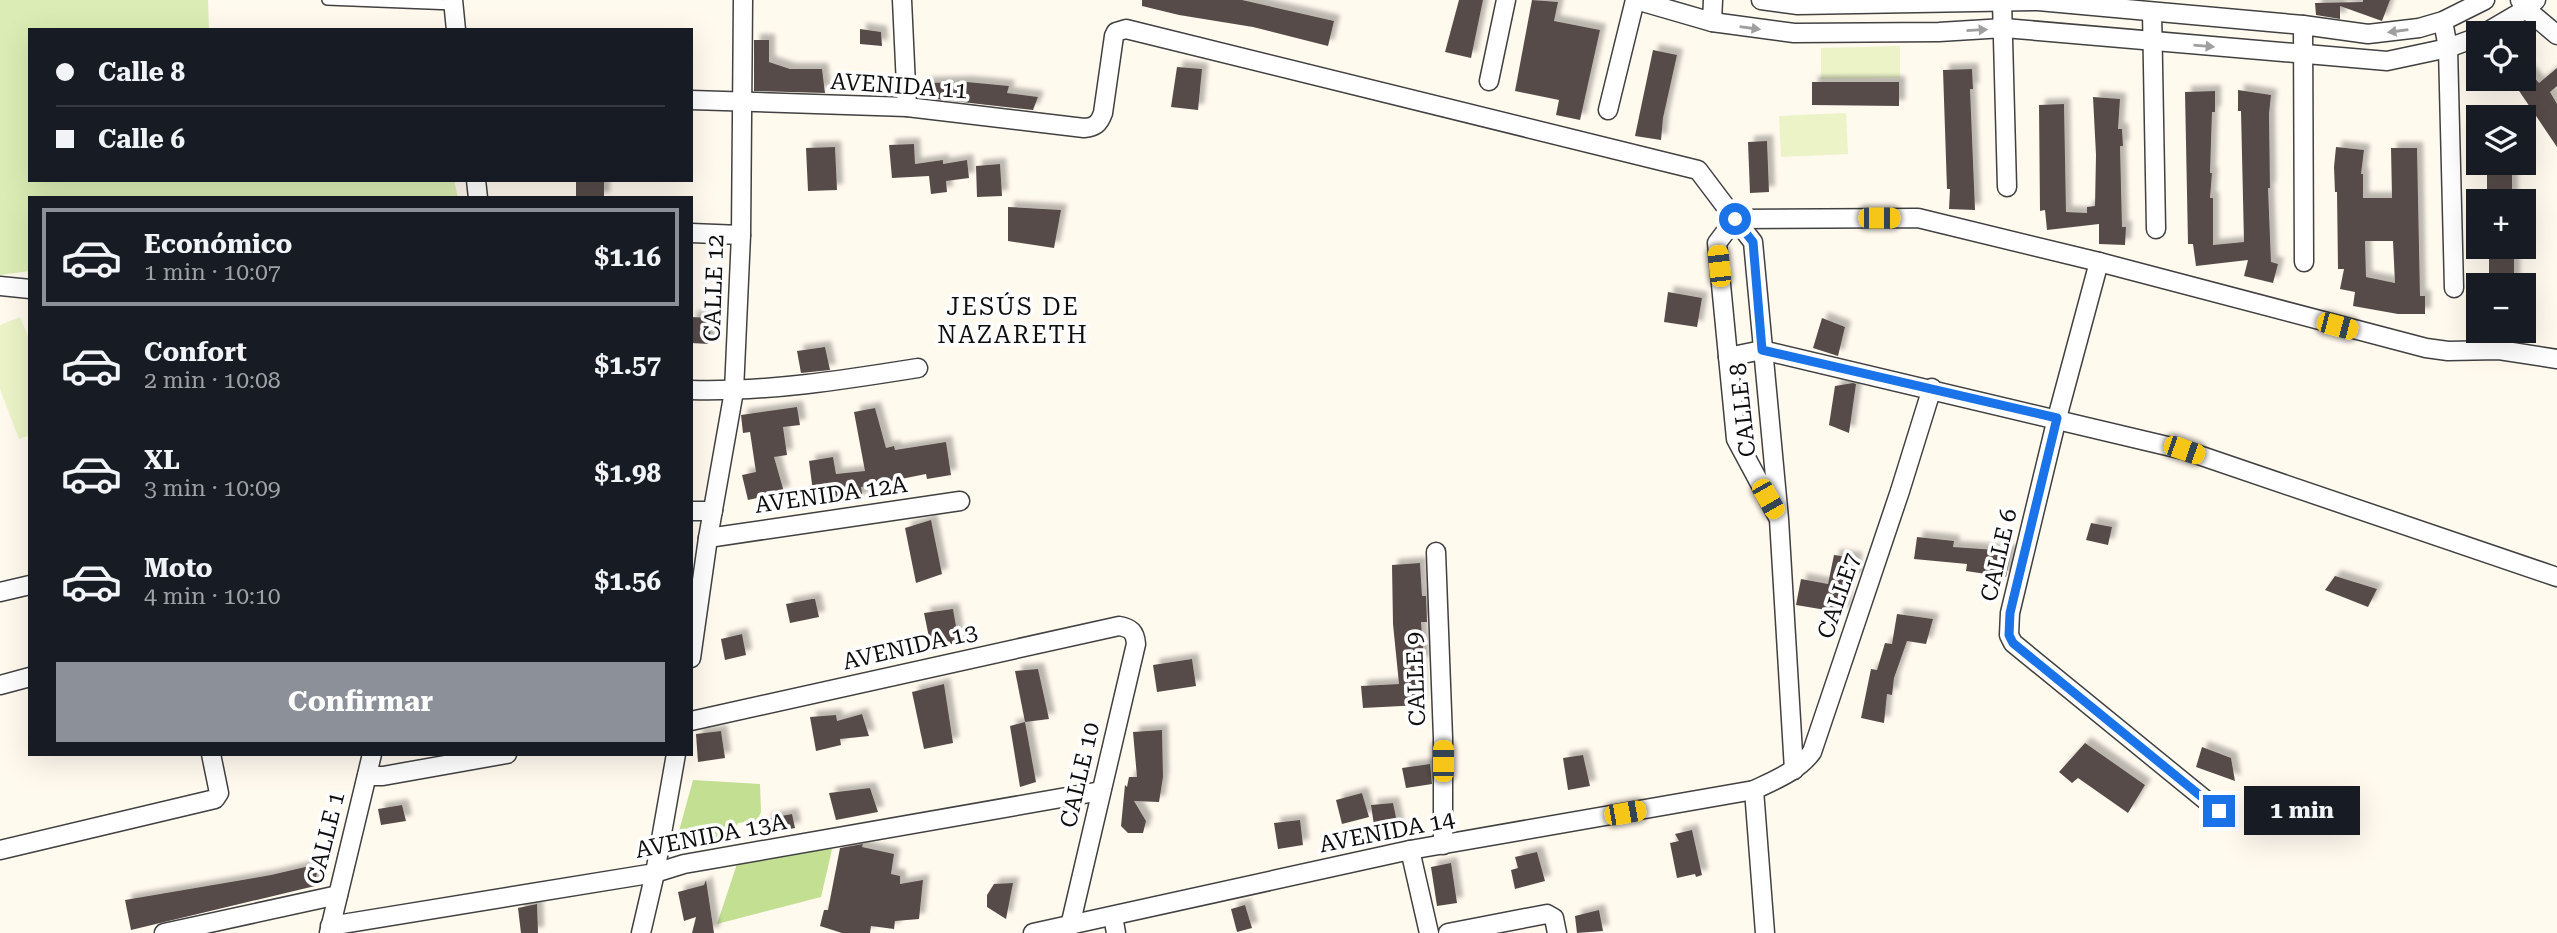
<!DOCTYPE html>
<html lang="es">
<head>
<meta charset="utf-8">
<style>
	body { margin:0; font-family:"Roboto Serif",serif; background:#20242c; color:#f1f3f6; height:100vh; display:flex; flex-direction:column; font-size:26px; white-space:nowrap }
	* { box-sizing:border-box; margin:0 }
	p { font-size:23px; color:#9ea1a6 }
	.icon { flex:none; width:38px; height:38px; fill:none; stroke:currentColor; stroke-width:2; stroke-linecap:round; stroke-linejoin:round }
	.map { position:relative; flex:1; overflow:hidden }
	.side { position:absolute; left:28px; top:196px; width:665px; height:560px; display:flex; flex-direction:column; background:#171b24; border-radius:0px; box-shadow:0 7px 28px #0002 }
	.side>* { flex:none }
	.guide { position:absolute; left:28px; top:28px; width:665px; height:154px; border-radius:0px; box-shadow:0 7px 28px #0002; display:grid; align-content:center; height:154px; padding:0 28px; background:#171b24 }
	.fabs { position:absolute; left:2466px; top:21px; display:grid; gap:14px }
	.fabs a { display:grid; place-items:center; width:70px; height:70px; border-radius:0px; background:#171b24; box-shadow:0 7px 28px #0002; font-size:35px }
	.end { position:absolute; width:32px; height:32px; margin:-16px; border:9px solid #1a73e8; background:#fff; box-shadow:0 0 0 4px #fff }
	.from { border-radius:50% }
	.bubble { position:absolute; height:49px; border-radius:0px; background:#171b24; box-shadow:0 7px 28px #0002; font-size:23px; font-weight:700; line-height:49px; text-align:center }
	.car { position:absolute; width:21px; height:42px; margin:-21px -10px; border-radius:9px; box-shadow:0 0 5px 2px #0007; background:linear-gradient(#f5c518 24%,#345 0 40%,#f5c518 0 76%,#345 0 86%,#f5c518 0) }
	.guide b { display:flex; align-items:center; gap:24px; height:66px; font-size:26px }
	.guide b+b { border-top:2px solid #363941 }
	.guide i { width:18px; height:18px; background:#f1f3f6 }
	ul { padding:12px 0 0; list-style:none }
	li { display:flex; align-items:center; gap:21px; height:98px; margin:0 14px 10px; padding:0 14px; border:4px solid transparent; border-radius:0px }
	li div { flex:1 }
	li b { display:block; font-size:26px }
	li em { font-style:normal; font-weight:700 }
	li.selected { border-color:#8c9099 }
	li>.icon { width:63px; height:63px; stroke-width:1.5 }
	.cta { display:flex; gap:14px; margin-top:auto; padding:14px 28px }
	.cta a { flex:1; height:80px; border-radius:0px; background:#8c9099; color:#fff; font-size:28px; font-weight:700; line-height:80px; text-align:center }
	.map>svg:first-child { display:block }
	.green { fill:#dbedb4 }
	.forest { fill:#c2df92 }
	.pitch { fill:#ebf3c7 }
	.building { fill:#574c49; fill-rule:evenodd; filter:url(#shadow) }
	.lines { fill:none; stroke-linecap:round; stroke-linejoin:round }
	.lane-casing { stroke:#414141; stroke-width:12 }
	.street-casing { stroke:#414141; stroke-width:21 }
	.lane { stroke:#fff; stroke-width:9 }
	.street { stroke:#fff; stroke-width:18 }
	.oneway { fill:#9f9f9f }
	.route { stroke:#1a73e8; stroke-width:9 }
	.labels { text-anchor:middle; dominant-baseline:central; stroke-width:7; stroke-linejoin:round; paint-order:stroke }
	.street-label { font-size:23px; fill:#0e0e0e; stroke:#fff }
	.neighbourhood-label { font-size:24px; letter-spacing:2px; fill:#0e0e0e; stroke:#fff }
</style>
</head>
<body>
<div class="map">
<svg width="2557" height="933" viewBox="0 0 2557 933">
	<defs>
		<filter id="shadow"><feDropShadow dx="6" dy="-6" stdDeviation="2" flood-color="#0004"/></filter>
	</defs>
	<rect width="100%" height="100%" fill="#fff9ee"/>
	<!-- green -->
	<path class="green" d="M0 0H208L209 30H30V180H454L458 198H30V271L0 275Z"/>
	<!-- forest -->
	<g class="forest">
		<path d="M693 780 760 784 761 812 757 821 738 823 733 835 676 842Z"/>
		<path d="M833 845 821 897 717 924 739 858Z"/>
	</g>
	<!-- pitch -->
	<g class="pitch">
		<path d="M1900 46V78L1821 79V48Z"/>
		<path d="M1846 113 1848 154 1781 157 1779 116Z"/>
		<path d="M20 317 30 341V435L19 439 0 389V325Z"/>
	</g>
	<!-- building -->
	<g class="building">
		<path d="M1142 0H1242L1334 21 1328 46 1253 27 1179 15 1142 6Z"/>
		<path d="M1459 0H1483L1471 58 1445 52Z"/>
		<path d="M1532 0 1558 2 1554 21 1600 30 1580 120 1556 115 1559 100 1515 91Z"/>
		<path d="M2363 0H2390L2382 21 2340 6V19L2316 15 2315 3 2363 2Z"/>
		<path d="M860 29 881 32 882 46 860 44Z"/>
		<path d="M754 40H769V62L790 69H822L825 93 754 91Z"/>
		<path d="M1653 50 1677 55 1663 118 1661 140 1635 136Z"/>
		<path d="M2524 66 2539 83 2557 68V86L2550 92 2557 104V147L2511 79H2524Z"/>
		<path d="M1177 67 1202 69 1198 110 1171 107Z"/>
		<path d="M1972 69 1973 89H1970L1975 210 1949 209 1950 189H1947L1943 70Z"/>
		<path d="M967 82 1009 86 1007 93 1038 97 1033 110 926 98 925 83Z"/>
		<path d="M1812 82H1899V106L1812 105Z"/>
		<path d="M2238 90 2271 95 2269 114 2270 188H2268L2271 262 2278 264 2273 283 2244 276 2248 260 2196 266 2193 244H2188L2185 92 2215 91V112H2212L2210 173H2212L2210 198H2213V245L2244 242 2241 111H2238Z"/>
		<path d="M2093 97 2120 99 2118 129H2122L2123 146H2120L2122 227H2126L2125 245 2099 244V224L2047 230 2045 210 2040 211 2039 105 2064 104 2066 212 2087 213V207L2095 206 2096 155Z"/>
		<path d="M1767 141 1769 192 1750 193 1748 142Z"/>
		<path d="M914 144 915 164 943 160V164L967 160 969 178 946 181 947 192 931 194 929 176 892 178 889 145Z"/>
		<path d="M835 147 837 190 808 191 806 148Z"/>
		<path d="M2336 147 2364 150 2361 174H2363V198H2392L2391 148H2417L2420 296H2425V314H2398L2353 306 2355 292 2340 289 2344 269H2338L2337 192H2335L2334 167ZM2365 241H2393L2395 283 2366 277Z"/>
		<rect x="2487" y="163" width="25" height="38"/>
		<path d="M1000 164 1002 196 977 197 976 166Z"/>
		<rect x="576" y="180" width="28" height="18"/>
		<path d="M1008 207 1061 210 1054 248 1008 241Z"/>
		<rect x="2489" y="251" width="25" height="34"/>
		<path d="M1668 292 1702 298 1697 327 1664 322Z"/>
		<path d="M691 317 712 318 709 344 691 343Z"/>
		<path d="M1822 318 1845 327 1838 356 1813 348Z"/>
		<path d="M825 347 830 370 801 373 797 351Z"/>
		<path d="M1853 383 1856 384 1849 433 1829 425 1835 386Z"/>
		<path d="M797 407 800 425 783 427 787 455 774 457 784 492 748 500 742 475 756 472 750 432 743 433 741 415Z"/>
		<path d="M875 408 886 448 894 446 895 450 946 442 951 475 927 479 926 474 861 487 863 499 815 507 809 461 833 457 836 474 865 471 854 412Z"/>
		<path d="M931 520 942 574 916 583 905 528Z"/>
		<path d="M2091 523 2112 527 2108 545 2086 540Z"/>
		<path d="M1917 537 1954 541 1953 547 2011 551 2006 577 1966 571 1967 564 1914 559Z"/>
		<path d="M1834 555 1856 558V579L1849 578 1844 613 1796 605 1801 579 1828 584Z"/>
		<path d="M1420 563 1422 596H1426L1427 622H1421L1424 662H1420L1421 705 1363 708 1361 686 1399 684 1393 624 1392 565Z"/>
		<path d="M2335 576 2377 589 2368 607 2325 590Z"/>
		<path d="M812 599H815L819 617 790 623 786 604Z"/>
		<path d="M953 609 959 643 931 647 924 613Z"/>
		<path d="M1897 614 1933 619 1926 644 1907 641 1894 678 1892 695 1887 694 1884 723 1861 718 1871 669 1877 670 1885 643 1892 644Z"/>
		<path d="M742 634 746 655 725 660 721 639Z"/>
		<path d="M1192 659 1196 686 1157 692 1153 665Z"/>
		<path d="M1038 669 1049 719 1025 722 1015 671Z"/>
		<path d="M944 684 953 743 924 749 912 692Z"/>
		<path d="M862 714 869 736 840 739 841 745 816 751 810 717 836 715 837 721Z"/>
		<path d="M1025 722 1036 782 1020 787 1010 726Z"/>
		<path d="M1162 730 1163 777 1159 802 1134 801 1146 821 1143 833H1128L1121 826 1125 785 1127 787 1129 777H1137L1133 732Z"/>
		<path d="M721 731 725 758 698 762 696 734Z"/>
		<path d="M2085 743 2145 785 2128 813 2078 778 2072 783 2059 772Z"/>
		<path d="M2202 747 2231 758 2235 781 2196 767Z"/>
		<path d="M1583 755 1590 786 1568 790 1563 758Z"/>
		<path d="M1430 764 1432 784 1406 788 1402 768Z"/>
		<path d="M870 788 878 812 836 820 829 793Z"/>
		<path d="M1362 793 1369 817 1342 824 1336 800Z"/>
		<path d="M1393 803 1398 827 1375 832 1371 805Z"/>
		<path d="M402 805 406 821 381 825 378 809Z"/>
		<path d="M792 814 795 828 769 833 765 819Z"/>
		<path d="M1300 820 1303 845 1278 849 1274 823Z"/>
		<path d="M1692 830 1702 875 1696 877 1695 874 1677 878 1670 843 1679 841 1675 834Z"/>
		<path d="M863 844 862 847 894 854 891 874 900 876V884L923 880 919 919 895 921 894 929 871 926 870 933H842L820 926 824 910H828L840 848Z"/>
		<path d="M1537 852 1545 881 1515 889 1511 870 1518 868 1515 857Z"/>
		<path d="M1451 863 1457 903 1437 906 1431 867Z"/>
		<path d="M318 864 315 886 131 930 125 900 271 875Z"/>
		<path d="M706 880 714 933H692L696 917 684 921 678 892 704 885Z"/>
		<path d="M1013 883 1006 919 987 907V895L994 884Z"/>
		<path d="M537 904 538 933H521L518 908Z"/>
		<path d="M1245 905 1252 928 1237 932 1231 909Z"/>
		<path d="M1599 910 1603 931 1577 933 1575 916Z"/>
	</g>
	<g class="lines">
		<defs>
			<path id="lane" d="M327 0 454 5"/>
			<g id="street">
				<path d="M453 0 456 30"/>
				<path d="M902 0 907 107"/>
				<path d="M1636 0 1712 22 1794 33 1939 32 2004 28 2387 61 2448 48 2478 37"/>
				<path d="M1761 0 1798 5 2038 1 2303 25 2368 34 2419 28 2443 21 2485 0"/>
				<path d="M2520 0 2526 9 2557 35"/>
				<path d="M2002 2 2007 187"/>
				<path d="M2152 12 2156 229"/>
				<path d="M2443 21 2448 48 2454 288"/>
				<path d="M1712 22 1713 0"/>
				<path d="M2303 25 2304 262"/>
				<path d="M2485 33 2526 9 2536 0"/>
				<path d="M1489 81 1506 0"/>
				<path d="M691 100 907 107 1084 128C1095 127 1099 124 1103 113L1114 36 1116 32 1126 29 1698 170 1735 219 1918 218 2099 262 2426 348 2448 351 2499 350 2557 359"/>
				<path d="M1608 110 1635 0"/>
				<path d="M476 180 478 198"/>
				<path d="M691 233 741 235"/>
				<path d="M2099 262 2057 418 2010 613 2009 635 2013 643 2219 811"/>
				<path d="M0 286 30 289"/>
				<path d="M1728 357 1762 350 2184 450 2557 577"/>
				<path d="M691 390C768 392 843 380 918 368"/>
				<path d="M691 511H713"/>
				<path d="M1779 519 1736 439 1717 243 1735 219 1753 242 1779 519 1794 770"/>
				<path d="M708 538 960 501"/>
				<path d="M1436 552 1443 738V845"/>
				<path d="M0 592 30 585"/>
				<path d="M691 658 708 538 734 391 741 235 743 0"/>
				<path d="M0 685 30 677"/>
				<path d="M691 721 1119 626C1131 628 1135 632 1136 644L1070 926"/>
				<path d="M367 776H383L507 754"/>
				<path d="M1754 790 1765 933"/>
				<path d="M0 850 215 799 219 793 211 754"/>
				<path d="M1410 850 1429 933"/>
				<path d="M1113 916 1116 933"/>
				<path d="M330 926 655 873 684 864 1101 791"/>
				<path d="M164 933 338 895"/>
				<path d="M329 933 372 754"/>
				<path d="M641 933 655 873 676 754"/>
				<path d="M1033 933 1410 850 1754 790C1775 780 1798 771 1812 752L1900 491 1932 388"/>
				<path d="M1448 933 1547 914 1554 918 1557 933"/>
			</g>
		</defs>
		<!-- lane casing -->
		<use href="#lane" class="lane-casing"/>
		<!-- street casing -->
		<use href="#street" class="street-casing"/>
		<!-- lane -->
		<use href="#lane" class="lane"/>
		<!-- street -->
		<use href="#street" class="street"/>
	</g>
	<!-- one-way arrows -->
	<defs><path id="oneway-solid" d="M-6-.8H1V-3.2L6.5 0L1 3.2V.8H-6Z" transform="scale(1.75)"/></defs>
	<g class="oneway">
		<use href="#oneway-solid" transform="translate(1750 28) rotate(8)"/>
		<use href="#oneway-solid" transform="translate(1977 30) rotate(-3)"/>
		<use href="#oneway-solid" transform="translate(2398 31) rotate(172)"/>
		<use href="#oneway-solid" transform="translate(2204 46) rotate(5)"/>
	</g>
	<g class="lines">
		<!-- route -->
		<path class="route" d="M1735 219 1753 242 1762 350 2057 418 2010 613 2009 635 2013 643 2219 811"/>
	</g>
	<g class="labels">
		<!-- street labels -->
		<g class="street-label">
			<text transform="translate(899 86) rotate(4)">AVENIDA 11</text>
			<text transform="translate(714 288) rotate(-88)">CALLE 12</text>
			<text transform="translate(1743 410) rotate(-96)">CALLE 8</text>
			<text transform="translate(831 495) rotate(-8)">AVENIDA 12A</text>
			<text transform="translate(1999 555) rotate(-77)">CALLE 6</text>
			<text transform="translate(1839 596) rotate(-71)">CALLE7</text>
			<text transform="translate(910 647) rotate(-13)">AVENIDA 13</text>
			<text transform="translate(1416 679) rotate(-92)">CALLE 9</text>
			<text transform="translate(1080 775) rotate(-77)">CALLE 10</text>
			<text transform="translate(1387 832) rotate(-11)">AVENIDA 14</text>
			<text transform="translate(711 836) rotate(-11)">AVENIDA 13A</text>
			<text transform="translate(326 838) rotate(-76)">CALLE 1</text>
		</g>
		<!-- neighbourhood labels -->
		<g class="neighbourhood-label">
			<text x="1013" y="307">JESÚS DE<tspan x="1013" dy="28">NAZARETH</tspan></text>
		</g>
	</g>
</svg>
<div class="fabs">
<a><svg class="icon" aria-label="locate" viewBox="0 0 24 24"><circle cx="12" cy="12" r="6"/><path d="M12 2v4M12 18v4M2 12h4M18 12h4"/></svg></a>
<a><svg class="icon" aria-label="layers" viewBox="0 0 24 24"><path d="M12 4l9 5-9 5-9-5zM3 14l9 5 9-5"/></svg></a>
<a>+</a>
<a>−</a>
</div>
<i class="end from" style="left:1735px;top:219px"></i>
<i class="end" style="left:2219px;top:811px"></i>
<div class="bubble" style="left:2244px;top:786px;width:116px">1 min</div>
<i class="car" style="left:1879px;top:218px;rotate:90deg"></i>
<i class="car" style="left:1719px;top:266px;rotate:354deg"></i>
<i class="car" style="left:2337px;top:326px;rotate:105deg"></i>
<i class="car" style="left:2184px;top:450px;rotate:109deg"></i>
<i class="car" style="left:1768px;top:499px;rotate:150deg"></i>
<i class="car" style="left:1443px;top:761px;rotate:0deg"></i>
<i class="car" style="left:1625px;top:813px;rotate:80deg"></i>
<div class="guide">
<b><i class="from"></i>Calle 8</b>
<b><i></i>Calle 6</b>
</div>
<section class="side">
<ul>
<li class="selected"><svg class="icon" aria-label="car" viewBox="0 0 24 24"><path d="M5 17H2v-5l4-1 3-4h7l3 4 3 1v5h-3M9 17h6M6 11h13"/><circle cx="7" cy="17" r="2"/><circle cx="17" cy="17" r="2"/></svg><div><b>Económico</b><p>1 min · 10:07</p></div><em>$1.16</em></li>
<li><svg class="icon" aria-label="car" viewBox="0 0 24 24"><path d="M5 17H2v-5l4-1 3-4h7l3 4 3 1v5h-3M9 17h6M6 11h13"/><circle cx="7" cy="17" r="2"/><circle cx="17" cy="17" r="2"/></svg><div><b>Confort</b><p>2 min · 10:08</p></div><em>$1.57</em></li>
<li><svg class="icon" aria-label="car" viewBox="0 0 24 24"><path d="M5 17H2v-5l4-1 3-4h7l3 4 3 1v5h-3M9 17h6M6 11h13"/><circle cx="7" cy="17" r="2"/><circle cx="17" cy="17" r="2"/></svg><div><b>XL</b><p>3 min · 10:09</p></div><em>$1.98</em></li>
<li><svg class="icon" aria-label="car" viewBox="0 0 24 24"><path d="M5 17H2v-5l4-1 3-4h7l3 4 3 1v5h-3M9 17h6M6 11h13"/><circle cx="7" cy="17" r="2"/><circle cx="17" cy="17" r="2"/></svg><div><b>Moto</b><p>4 min · 10:10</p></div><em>$1.56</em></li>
</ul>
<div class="cta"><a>Confirmar</a></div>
</section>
</div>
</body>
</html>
